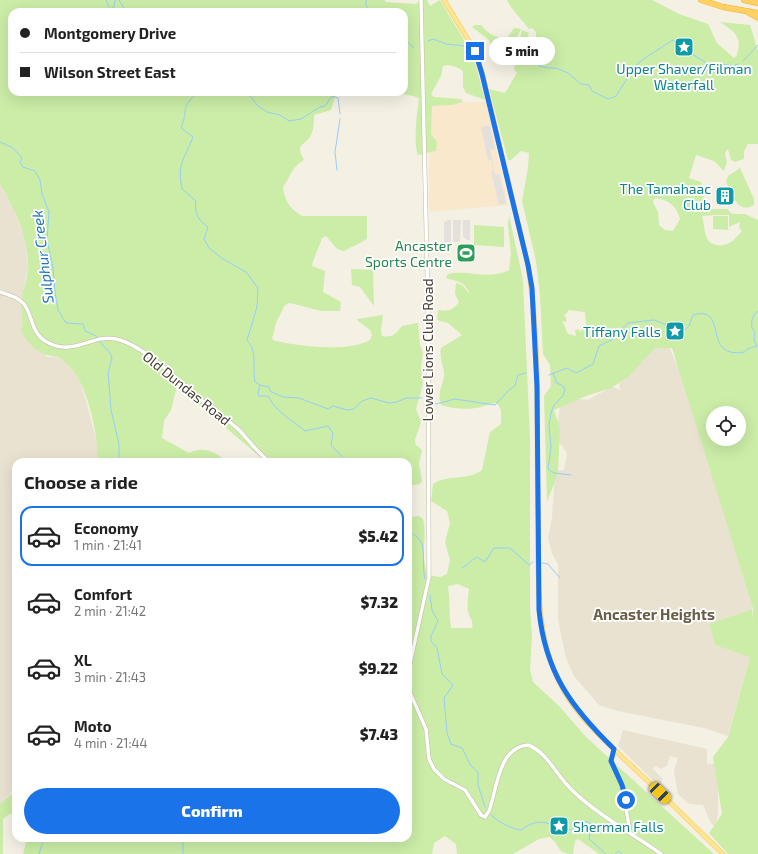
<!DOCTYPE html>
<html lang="en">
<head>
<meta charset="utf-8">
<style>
	body { margin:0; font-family:"Exo 2",sans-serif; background:#f2f2f2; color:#222; height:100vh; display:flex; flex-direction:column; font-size:15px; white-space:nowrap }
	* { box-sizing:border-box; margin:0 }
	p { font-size:13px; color:#767676 }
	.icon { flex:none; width:22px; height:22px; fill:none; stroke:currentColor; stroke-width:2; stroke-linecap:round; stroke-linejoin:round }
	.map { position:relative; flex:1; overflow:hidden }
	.drawer { position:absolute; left:12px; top:458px; width:400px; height:384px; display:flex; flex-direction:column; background:#fff; border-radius:12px; box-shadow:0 4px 16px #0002 }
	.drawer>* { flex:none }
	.guide { position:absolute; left:8px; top:8px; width:400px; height:88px; border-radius:12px; box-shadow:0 4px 16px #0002; display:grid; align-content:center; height:88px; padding:0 12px; background:#fff }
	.controls { position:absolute; left:706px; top:406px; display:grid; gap:8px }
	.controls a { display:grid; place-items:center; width:40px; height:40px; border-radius:50%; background:#fff; box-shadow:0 4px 16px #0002; font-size:20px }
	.end { position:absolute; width:18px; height:18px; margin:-9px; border:5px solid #1a73e8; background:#fff; box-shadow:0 0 0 2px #fff }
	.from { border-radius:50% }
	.bubble { position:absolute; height:28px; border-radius:14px; background:#fff; box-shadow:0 4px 16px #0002; font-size:13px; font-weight:800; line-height:28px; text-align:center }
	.car { position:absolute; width:12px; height:24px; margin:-12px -6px; border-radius:5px; box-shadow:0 0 3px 1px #0007; background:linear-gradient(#f5c518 24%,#345 0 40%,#f5c518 0 76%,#345 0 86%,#f5c518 0) }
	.guide b { display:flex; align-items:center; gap:14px; height:38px; font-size:15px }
	.guide b+b { border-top:1px solid #e0e0e0 }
	.guide i { width:10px; height:10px; background:#222 }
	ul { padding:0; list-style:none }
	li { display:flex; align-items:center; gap:12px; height:60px; margin:0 8px 6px; padding:0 4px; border:2px solid transparent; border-radius:12px }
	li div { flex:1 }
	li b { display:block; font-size:15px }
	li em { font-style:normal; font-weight:800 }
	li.current { border-color:#1a73e8 }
	li>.icon { width:36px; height:36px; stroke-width:1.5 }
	h2 { padding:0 12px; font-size:18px; line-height:48px }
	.primary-button { display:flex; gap:8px; margin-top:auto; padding:8px 12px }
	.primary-button a { flex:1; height:46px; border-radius:24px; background:#1a73e8; color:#fff; font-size:16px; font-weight:800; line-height:46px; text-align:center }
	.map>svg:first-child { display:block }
	.residential { fill:#e9e2d1 }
	.commercial { fill:#f9e8cc }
	.green { fill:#cbeda7; fill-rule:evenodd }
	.parking { fill:#e4e1dd }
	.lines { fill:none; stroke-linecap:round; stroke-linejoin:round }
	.stream { stroke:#98cdf8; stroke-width:1 }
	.minor-casing { stroke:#c3bba8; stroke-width:4.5 }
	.major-casing { stroke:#f1c855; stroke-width:5 }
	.highway-casing { stroke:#efac23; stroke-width:6 }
	.minor { stroke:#fff; stroke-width:3.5 }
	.major { stroke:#ffe492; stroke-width:4 }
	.highway { stroke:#ffd164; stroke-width:5 }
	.route { stroke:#1a73e8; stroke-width:5 }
	.labels { text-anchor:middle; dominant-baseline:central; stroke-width:3.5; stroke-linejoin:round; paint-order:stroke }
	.culture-label { font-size:14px; fill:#0d838f; stroke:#fff; text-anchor:end }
	.leisure-label { font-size:14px; fill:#27864d; stroke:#fff; text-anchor:end }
	.street-label { font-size:14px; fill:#474033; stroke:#fff }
	.water-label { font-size:15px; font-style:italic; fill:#2075be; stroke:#fff }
	.neighbourhood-label { font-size:15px; font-weight:bold; fill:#6b5e49; stroke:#fff }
</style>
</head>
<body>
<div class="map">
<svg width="758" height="854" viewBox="0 0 758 854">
	<rect width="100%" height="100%" fill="#f4f0e4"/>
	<!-- residential -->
	<g class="residential">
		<path d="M0 184 13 208 25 239 28 268 21 301 23 325 47 357 58 356 72 368 80 382 85 397 98 447V462H16V782L10 794 0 804Z"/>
		<path d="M666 340 702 422 753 604 752 609 709 624 715 645 750 656 728 736 704 728 618 711 599 705 574 676 566 658 558 620V564L552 553 548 538 552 518 555 471 564 470 567 453 555 436 560 406 579 399 588 400 606 390 609 385 620 390 619 380 629 366Z"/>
		<path d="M623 730 707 749V764L718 763V812L716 828 711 823 703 805 689 804 678 794 674 771 678 758 670 756 667 766 661 769 655 766 653 769 663 779 659 786 618 746Z"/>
	</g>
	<!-- commercial -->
	<path class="commercial" d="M463 102H486L508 205 429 212V153L436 151 431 134 432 106 452 105Z"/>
	<!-- green -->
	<g class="green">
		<path d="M0 0H384L386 2 416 4 421 0H427L430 6 440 0 470 50 476 66 485 100 466 93 463 87V71C457 67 450 64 443 66L441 76 431 94 434 97 461 99 463 102 452 105 432 106 431 134 437 142 436 151 418 155C413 144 417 112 419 99 410 90 351 93 336 94L331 110 314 115C314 122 314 130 310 137 303 147 295 143 304 160 291 167 291 176 283 187 285 201 289 208 302 216H367V238C366 241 349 248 344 251L337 249 326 236 322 238C319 248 314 256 312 266L325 271 323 292 341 302 340 311H321L290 303 285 305 276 323 272 339 275 341C300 346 347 353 370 340L372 335 370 330 358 321 357 319 383 315 381 330 382 336C393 338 395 334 402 326L418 323 420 345 423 353 421 366 423 384 416 409 421 422 415 440 416 445 422 450 419 464 422 481 420 484 408 486V462H266L177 386 171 410 164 421 162 438 189 453C204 446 215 451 227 462H98C98 436 89 390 72 369 68 364 62 360 58 356 41 357 29 346 21 331 25 321 20 311 21 300 23 289 28 278 28 267 28 236 15 210 0 184ZM12 12H404V92H12Z"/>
		<path d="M507 0H652L679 14 708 24 717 43 734 58C737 56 737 54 738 50 742 35 730 29 720 22L750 25 758 51V144H748L744 151V159L735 162 731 160 728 149C723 153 726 157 727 162L724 171 714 161 696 155 689 178 701 182 704 193 703 204 711 209H727L732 214H745L758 220V854H728L709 833 722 814 713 757 728 737 750 657 715 645 709 624 752 609 753 620V608L672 348H655L628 377 611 388 586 396 554 410 560 428 558 473 547 502 544 396 551 386 550 365 543 354 540 295 536 261 522 201 528 168 529 153 521 151 511 160H508L489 89 505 93 517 73 514 69 516 61 526 52 521 50 517 43 520 39 522 30 529 33 527 40 528 47 532 48 536 42V32L532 28 529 29C522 19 513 12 507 0ZM655 198C669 200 677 206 680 219L673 231 665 230 659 225 658 212 653 202ZM716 215H729V227L740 222 739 227 742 231C734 240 727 249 713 244 710 243 708 241 707 238 704 232 704 223 702 216ZM569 310 585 312 586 324 580 332 578 329 575 330 576 336 568 334 562 321 566 322V317L564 316ZM713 413H739V439H713Z"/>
		<path d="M475 25H481C487 33 497 39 507 38L514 28 521 29C514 44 509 54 491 45L489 40 472 27Z"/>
		<path d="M740 168 754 199V205C737 215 732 194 726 182L728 176Z"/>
		<path d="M509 215 523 280 530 439V607L532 637 530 669 533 682 560 707 586 737 714 854H599L578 839 575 841 573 854C555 854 561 844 549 837L539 839 513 854H457L456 844 445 836 434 843 432 854H23L27 838H408V517L419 516 423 519C428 540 419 552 428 575L440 577 447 574 450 560 445 542 450 523 447 511 431 501 433 484C447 474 469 481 482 470L490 432 501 424V410L497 403C489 403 484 407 476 408 466 410 450 408 441 405 436 392 445 383 444 373 443 364 439 357 441 348L462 335 448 323 437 320 438 310C448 312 453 310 459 302L455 294 456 283 462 285 470 294C465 281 457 282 446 278L448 274C468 269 489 281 509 270L511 254 508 225ZM458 584 469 589C468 597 467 605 468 612 470 619 474 621 472 628H451C449 613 450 600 448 586Z"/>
		<path d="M713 216H728V230L713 229Z"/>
		<path d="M474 225 504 227V247L474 245Z"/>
		<path d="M351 269 373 270 374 306 360 287 352 285Z"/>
		<path d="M16 790V812L8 815 3 819V854H0V804Z"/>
	</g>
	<!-- parking -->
	<g class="parking">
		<path d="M490 125 495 149 490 150 495 175 499 174 506 203 499 205 491 172 493 171 491 160 488 161 481 127Z"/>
		<path d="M448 220H451V243H444V222Z"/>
		<path d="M453 220H461L460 241 458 242H453Z"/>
		<path d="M463 220H470V240H467L463 237Z"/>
	</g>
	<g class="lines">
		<!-- stream -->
		<g class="stream">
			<path d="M106 0 110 9 114 7 115 0"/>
			<path d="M119 0 125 10 132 12"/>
			<path d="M366 0V6L371 12"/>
			<path d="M404 39 414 48"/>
			<path d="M428 41 433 39 446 44 464 46"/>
			<path d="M490 47 532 56 539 66 549 68H556L568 73 581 84 589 85 592 91 608 99 616 96 635 66 645 58 673 40 685 50 712 66 717 63 732 66 738 64"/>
			<path d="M743 61 758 45"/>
			<path d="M198 92C179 109 189 109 181 128L193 137C184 160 177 163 182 189L196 201C194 212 198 221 208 227L204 239 209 248 223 259 246 272 258 288 257 307 247 340C258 352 252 367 255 382L260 385 258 393 259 396H268C277 413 291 419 305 431L328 426 333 433 331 445 347 462"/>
			<path d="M247 92 258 106 267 112 280 115 289 121 301 119 320 107 325 106 332 96 338 98 340 114"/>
			<path d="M0 142 13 148 22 158 20 162 23 167 35 171 40 180 42 194 49 212 47 240 53 268 55 292 58 310 66 323 83 324 85 331 96 336 98 339"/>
			<path d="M337 170 335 152 340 119"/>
			<path d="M99 341 110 353 112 358 108 373 109 384 111 410 119 444V462"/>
			<path d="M553 373 557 383 563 386 565 390 563 396 554 405 551 413 549 425 551 447 548 469 554 473 571 475"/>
			<path d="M549 375 567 368 576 373 593 364 599 346 612 340 628 323 654 320 672 327 680 333 689 326 693 315C730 304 700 360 745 352L747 349 757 346 754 340 755 332 752 328C751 321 752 315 758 311"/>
			<path d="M260 385 269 387 270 391 283 397 299 398 328 409 333 406 347 410 354 409 362 401 371 398 389 403 397 402 406 398H422"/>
			<path d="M430 399 436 404 455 399 495 405 509 390 515 386 518 375 526 373"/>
			<path d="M408 532C431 539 420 560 425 579"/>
			<path d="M542 563 548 564 560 578"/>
			<path d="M462 568C468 565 471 560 477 557L485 562 494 548H510L529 565 533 562"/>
			<path d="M430 595 432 610 438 621 431 636V641L437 648 442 674 453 685 444 698 447 733 451 744 462 748 471 766 478 772V785L485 807"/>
			<path d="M491 815C499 822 511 829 521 830 546 811 555 833 576 829L580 823 585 821 592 824 589 839 606 854"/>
			<path d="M183 838V854"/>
			<path d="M39 854 44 838"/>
			<path d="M615 854 618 851 622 854"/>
		</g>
		<defs>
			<g id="minor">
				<path d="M0 292C8 295 19 297 24 304 33 316 31 334 47 342 75 358 94 331 120 340 148 349 177 380 200 399 213 410 228 419 240 431 250 442 258 453 270 462"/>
				<path d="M408 673 429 577 428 310 421 0"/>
				<path d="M408 688 426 729 429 759 434 769 444 779 465 790 481 815 485 817 489 811C497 790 498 747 528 745 546 752 555 772 568 786 591 811 633 834 661 854"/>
				<path d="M614 749 611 761 622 785 630 832"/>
			</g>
			<path id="major" d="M444 0 475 51 482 72 528 265C541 344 536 432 538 513 539 577 532 643 569 699 587 726 614 749 637 771 666 798 694 826 723 854"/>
			<g id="highway">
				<path d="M701 0 723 7 758 13"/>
				<path d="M744 0 758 3"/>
				<path d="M749 13 758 18"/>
			</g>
		</defs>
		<!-- minor casing -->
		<use href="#minor" class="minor-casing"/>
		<!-- major casing -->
		<use href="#major" class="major-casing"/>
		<!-- highway casing -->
		<use href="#highway" class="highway-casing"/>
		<!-- minor -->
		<use href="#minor" class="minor"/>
		<!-- major -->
		<use href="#major" class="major"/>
		<!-- highway -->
		<use href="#highway" class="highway"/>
	</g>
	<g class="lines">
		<!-- route -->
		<path class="route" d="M475 51 482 74 528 265 532 288 537 387 539 610C545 672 571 707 614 749L611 761 622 785 626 800"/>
	</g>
	<!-- icons -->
	<defs>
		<symbol id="sight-square" viewBox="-11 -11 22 22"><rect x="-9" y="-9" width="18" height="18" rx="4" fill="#0f9aa8" stroke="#fff"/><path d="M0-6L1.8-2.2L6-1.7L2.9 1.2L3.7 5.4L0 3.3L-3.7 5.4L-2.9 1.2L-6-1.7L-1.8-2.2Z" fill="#fff"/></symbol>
		<symbol id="building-square" viewBox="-11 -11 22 22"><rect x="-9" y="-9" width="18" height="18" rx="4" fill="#0f9aa8" stroke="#fff"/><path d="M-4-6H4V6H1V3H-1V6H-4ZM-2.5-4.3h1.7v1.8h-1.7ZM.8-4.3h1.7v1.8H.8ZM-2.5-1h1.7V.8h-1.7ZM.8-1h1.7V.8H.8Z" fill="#fff"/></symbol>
		<symbol id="stadium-square" viewBox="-11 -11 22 22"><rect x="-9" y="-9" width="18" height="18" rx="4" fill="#2e9e5b" stroke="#fff"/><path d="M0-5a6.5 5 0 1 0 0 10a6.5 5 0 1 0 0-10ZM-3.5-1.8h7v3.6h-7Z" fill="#fff"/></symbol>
	</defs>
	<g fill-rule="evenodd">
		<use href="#sight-square" x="673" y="36" width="22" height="22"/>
		<use href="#building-square" x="714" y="185" width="22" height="22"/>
		<use href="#stadium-square" x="455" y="242" width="22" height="22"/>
		<use href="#sight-square" x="664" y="320" width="22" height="22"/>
		<use href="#sight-square" x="548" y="815" width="22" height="22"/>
	</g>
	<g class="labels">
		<!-- culture labels -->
		<g class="culture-label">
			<text x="684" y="68" text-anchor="middle">Upper Shaver/Filman<tspan x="684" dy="16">Waterfall</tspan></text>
			<text x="711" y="188">The Tamahaac<tspan x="711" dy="16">Club</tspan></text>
			<text x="661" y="331">Tiffany Falls</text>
			<text x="573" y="826" text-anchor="start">Sherman Falls</text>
		</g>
		<!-- leisure labels -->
		<g class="leisure-label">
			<text x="452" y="245">Ancaster<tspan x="452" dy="16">Sports Centre</tspan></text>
		</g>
		<!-- street labels -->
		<g class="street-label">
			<text transform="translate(427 350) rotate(-90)">Lower Lions Club Road</text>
			<text transform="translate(187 388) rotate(39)">Old Dundas Road</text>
		</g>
		<!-- water labels -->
		<g class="water-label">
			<text transform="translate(42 257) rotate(-97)">Sulphur Creek</text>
		</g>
		<!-- neighbourhood labels -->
		<g class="neighbourhood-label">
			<text x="654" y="614">Ancaster Heights</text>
		</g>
	</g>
</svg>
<div class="controls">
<a><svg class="icon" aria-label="locate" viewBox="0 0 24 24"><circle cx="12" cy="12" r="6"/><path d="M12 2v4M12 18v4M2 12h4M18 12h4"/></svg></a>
</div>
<i class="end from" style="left:626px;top:800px"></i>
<i class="end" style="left:475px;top:51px"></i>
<div class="bubble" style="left:489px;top:37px;width:66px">5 min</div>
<i class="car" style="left:660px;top:793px;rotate:134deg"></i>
<div class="guide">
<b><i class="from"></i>Montgomery Drive</b>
<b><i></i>Wilson Street East</b>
</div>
<section class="drawer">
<h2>Choose a ride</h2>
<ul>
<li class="current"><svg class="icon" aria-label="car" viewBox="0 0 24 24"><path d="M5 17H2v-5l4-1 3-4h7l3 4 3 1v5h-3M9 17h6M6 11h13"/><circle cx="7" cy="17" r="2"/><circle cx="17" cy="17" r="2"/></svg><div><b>Economy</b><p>1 min · 21:41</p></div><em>$5.42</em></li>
<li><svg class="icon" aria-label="car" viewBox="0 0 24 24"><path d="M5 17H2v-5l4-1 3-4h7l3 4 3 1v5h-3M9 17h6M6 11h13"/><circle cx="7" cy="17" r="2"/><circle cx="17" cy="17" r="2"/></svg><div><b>Comfort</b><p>2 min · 21:42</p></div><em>$7.32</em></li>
<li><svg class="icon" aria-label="car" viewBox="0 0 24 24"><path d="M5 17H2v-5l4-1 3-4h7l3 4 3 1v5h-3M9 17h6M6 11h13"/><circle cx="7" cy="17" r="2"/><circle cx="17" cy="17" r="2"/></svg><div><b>XL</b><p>3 min · 21:43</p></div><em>$9.22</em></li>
<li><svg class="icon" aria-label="car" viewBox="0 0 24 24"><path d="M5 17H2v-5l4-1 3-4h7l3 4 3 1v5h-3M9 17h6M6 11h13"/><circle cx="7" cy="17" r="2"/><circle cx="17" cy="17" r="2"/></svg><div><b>Moto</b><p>4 min · 21:44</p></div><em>$7.43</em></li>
</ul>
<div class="primary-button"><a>Confirm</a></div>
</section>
</div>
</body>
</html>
